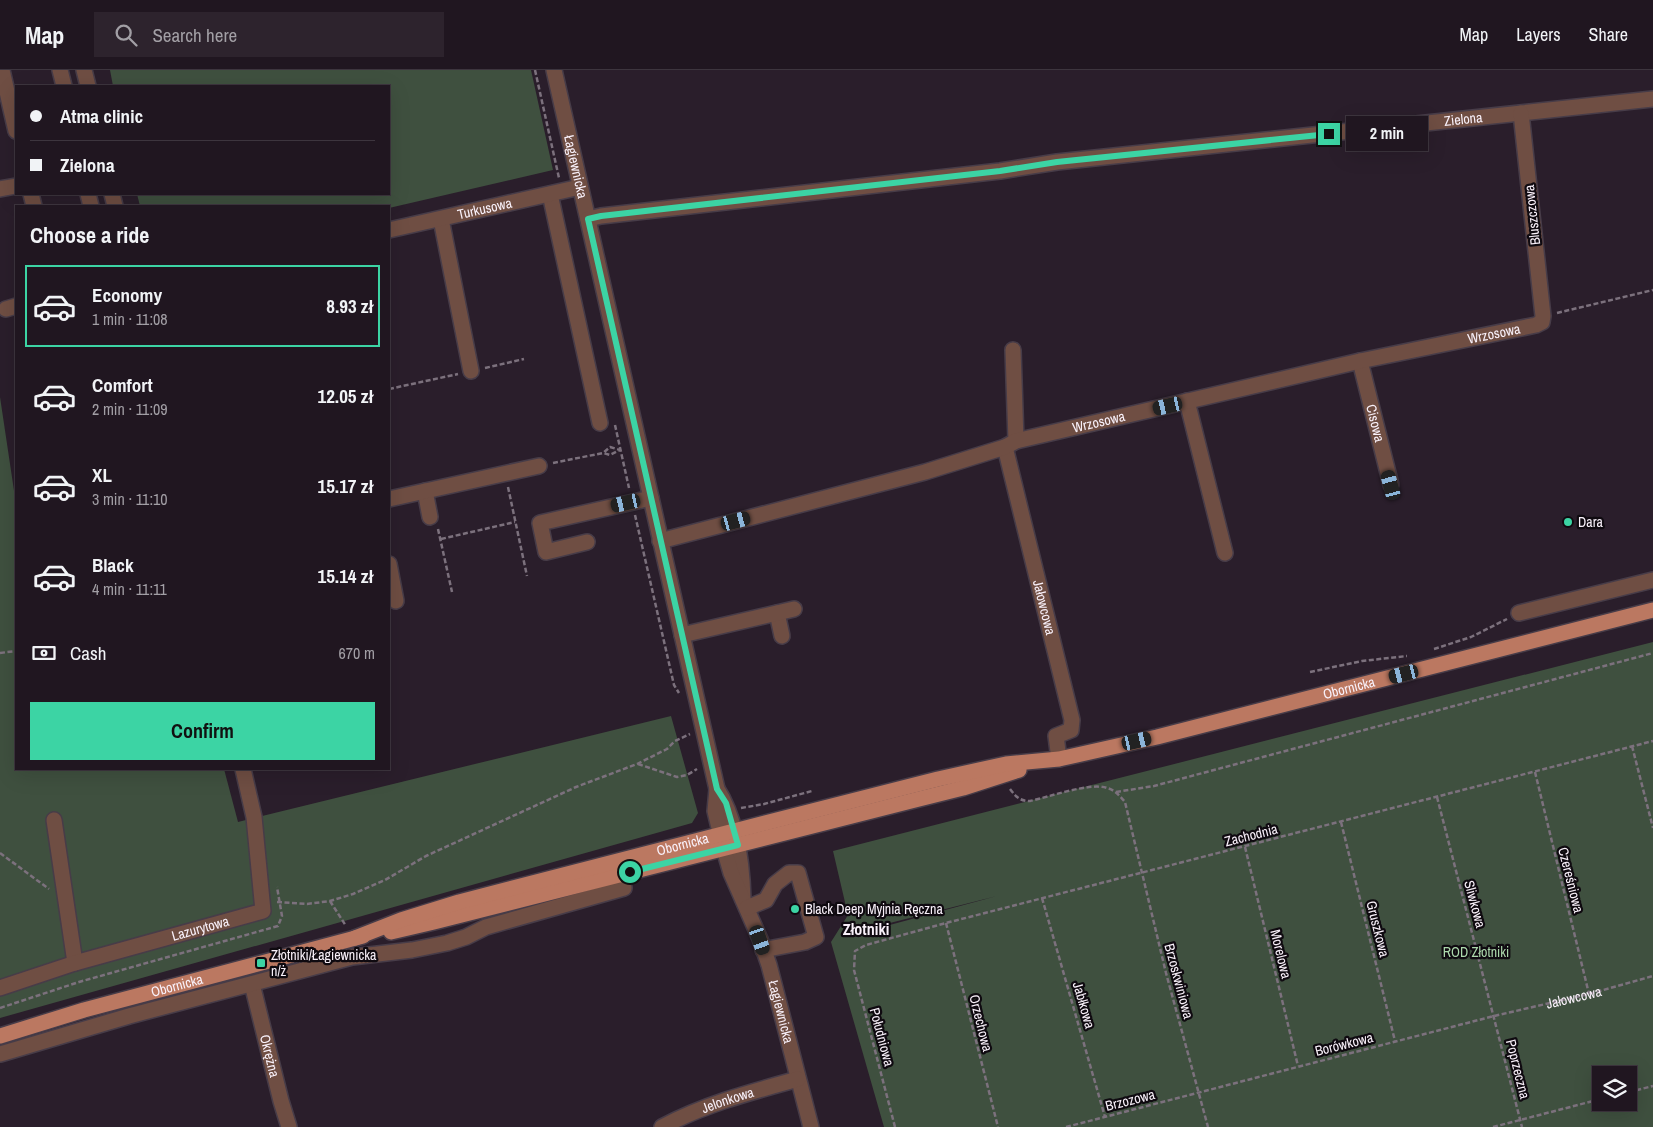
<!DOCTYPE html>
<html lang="en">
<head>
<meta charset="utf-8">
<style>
	body { margin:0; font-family:"Archivo Narrow",sans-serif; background:#2d232d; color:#f1f3f6; height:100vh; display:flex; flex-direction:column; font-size:19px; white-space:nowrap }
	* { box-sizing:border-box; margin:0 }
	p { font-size:16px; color:#a29fa5 }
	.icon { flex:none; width:28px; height:28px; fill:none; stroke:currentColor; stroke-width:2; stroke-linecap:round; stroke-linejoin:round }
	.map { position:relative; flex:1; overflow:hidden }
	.details { position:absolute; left:15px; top:135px; width:375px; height:565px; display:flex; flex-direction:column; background:#201620; border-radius:0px; box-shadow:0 5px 20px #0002,0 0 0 1px #3d353e }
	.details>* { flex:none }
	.top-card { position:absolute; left:15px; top:15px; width:375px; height:110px; border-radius:0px; box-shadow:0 5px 20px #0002,0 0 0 1px #3d353e; display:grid; align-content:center; height:110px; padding:0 15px; background:#201620 }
	.buttons { position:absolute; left:1592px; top:996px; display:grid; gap:10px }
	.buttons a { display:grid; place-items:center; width:45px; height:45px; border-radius:0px; background:#201620; box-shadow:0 5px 20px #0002,0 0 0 1px #3d353e; font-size:25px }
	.end { position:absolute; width:22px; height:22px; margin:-11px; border:6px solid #3cd4a4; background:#111; box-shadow:0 0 0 2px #111 }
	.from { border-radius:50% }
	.bubble { position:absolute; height:35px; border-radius:0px; background:#201620; box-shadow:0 5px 20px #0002,0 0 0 1px #3d353e; font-size:16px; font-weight:700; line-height:35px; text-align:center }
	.car { position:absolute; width:15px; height:30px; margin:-15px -8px; border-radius:6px; box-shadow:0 0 4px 1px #0007; background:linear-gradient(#222 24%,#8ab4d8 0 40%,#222 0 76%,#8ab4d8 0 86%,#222 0) }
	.top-card b { display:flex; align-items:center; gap:18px; height:48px; font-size:19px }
	.top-card b+b { border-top:1px solid #3d353e }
	.top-card i { width:12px; height:12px; background:#f1f3f6 }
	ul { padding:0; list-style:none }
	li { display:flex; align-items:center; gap:15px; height:82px; margin:0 10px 8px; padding:0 5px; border:2px solid transparent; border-radius:0px }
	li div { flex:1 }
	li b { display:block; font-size:19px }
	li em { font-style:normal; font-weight:700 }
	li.on { border-color:#3cd4a4 }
	li>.icon { width:45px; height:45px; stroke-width:1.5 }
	h2 { padding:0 15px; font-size:22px; line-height:60px }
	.pay { display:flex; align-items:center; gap:12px; height:55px; padding:0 15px; font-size:19px }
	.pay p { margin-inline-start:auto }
	.button { display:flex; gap:10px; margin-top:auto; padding:10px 15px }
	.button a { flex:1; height:58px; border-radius:0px; background:#3cd4a4; color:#111; font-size:20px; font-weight:700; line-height:58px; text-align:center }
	header { display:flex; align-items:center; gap:30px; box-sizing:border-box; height:70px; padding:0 25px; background:#201620; border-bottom:1px solid #3d353e }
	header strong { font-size:24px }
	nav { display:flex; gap:28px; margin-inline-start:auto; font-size:18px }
	.search { width:350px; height:45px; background:#2d232d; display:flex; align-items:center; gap:12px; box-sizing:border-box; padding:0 18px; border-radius:0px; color:#a29fa5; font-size:19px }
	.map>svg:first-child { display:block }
	.green { fill:#3f503f; fill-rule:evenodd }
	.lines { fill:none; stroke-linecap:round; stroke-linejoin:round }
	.minor-casing { stroke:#473c48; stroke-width:18 }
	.major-casing { stroke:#473c48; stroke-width:18 }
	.path { stroke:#7c717d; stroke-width:2.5; stroke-dasharray:5 2.5; stroke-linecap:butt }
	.minor { stroke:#6f4e43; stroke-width:15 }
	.major { stroke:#bb7861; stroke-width:15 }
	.route { stroke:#3cd4a4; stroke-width:6 }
	.poi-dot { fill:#3cd4a4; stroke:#0f0a10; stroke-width:2 }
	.labels { text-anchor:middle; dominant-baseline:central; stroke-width:4.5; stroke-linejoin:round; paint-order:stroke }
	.street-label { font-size:14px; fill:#f9f1fa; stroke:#0f0a10 }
	.poi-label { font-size:14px; fill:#f9f1fa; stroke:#0f0a10; text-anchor:start }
	.park-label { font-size:14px; fill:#addaad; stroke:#0f0a10 }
	.quarter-label { font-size:16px; font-weight:bold; fill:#f9f1fa; stroke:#0f0a10 }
</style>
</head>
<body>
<header>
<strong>Map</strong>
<div class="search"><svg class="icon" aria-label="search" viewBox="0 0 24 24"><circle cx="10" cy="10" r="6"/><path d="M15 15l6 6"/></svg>Search here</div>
<nav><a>Map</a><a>Layers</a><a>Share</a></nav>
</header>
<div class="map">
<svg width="1653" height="1057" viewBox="0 0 1653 1057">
	<rect width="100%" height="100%" fill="#2a1e2b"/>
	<!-- green -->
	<g class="green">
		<path d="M110 0H531L553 100 389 138V136H140L137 124H389V16H113Z"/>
		<path d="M0 327 16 434V699H224L238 752 671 646 698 743 692 753 0 948Z"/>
		<path d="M1653 572V1057H884L831 872 848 845 833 781ZM997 826 849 866 866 859ZM1601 1005H1629V1032H1601Z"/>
	</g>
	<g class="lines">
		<defs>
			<g id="minor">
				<path d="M2 0 16 61"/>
				<path d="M60 0 64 16"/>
				<path d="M84 0 88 16"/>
				<path id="s2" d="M554 0 717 719C737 750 742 792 743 829"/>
				<path d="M0 119 16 116"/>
				<path d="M31 124 34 136"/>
				<path d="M88 124 91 136"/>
				<path d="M112 124 115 136"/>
				<path d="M550 124 600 353"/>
				<path d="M441 149 471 301"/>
				<path id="s3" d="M588 149 601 146 1000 101 1057 92 1653 29"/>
				<path id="s4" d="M389 160 580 117"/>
				<path d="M6 239 16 236"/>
				<path d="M1013 280 1016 371"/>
				<path id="s5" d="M1360 291 1391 415"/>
				<path d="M1187 331 1225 483"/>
				<path id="s6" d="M1005 377 1072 650 1071 660 1056 666 1059 689"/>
				<path d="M425 421 430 447"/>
				<path d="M389 429 539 396"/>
				<path id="s7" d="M660 471 925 402 1005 377 1016 371 1360 291 1536 255 1542 252 1543 246 1521 43"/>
				<path d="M587 472 546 482 540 453 651 428"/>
				<path d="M389 494 396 531"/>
				<path d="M777 543 782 566"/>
				<path d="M1519 543 1653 510"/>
				<path d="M682 565 794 539"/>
				<path id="s8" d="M717 719 715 741 724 779 731 803 760 869 769 895 811 1057"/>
				<path d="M54 750 75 893"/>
				<path d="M747 838 766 830 775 814 789 803H798L816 867 805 872 763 880"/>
				<path id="s9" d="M252 914 281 1031 289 1057"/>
				<path id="s10" d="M0 918 75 893 263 841 254 747 243 699"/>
				<path d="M0 984 129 946 352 887 412 880 447 873 466 867 486 857 624 818"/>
				<path id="s11" d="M662 1057C705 1034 751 1022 798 1009"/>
			</g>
			<g id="major">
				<path d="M391 862 434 852 919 729 963 718 1019 700"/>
				<path id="s12" d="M355 868 401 850 459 832 734 761 938 709 1006 694 1059 689 1157 667 1653 540"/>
				<path id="s13" d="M0 966 84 940 363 866"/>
			</g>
		</defs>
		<!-- minor casing -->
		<use href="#minor" class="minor-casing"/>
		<!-- major casing -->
		<use href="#major" class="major-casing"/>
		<!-- path -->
		<g class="path">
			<path d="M535 0 559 108"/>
			<path d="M1557 243 1653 220"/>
			<path d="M485 298 524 289"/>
			<path d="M389 319 458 304"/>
			<path d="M615 355 629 418"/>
			<path d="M553 393 603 383 610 385 620 380 610 377 603 383"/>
			<path d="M508 417 527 506"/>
			<path d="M635 445 674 615 679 623"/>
			<path d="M438 459 452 522"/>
			<path d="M441 469 515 452"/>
			<path d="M1434 579 1471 567 1507 549"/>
			<path d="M0 583 16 581"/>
			<path d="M1310 602 1362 591 1407 586"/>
			<path d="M1632 676 1653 758"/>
			<path d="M638 694 677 707 687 705 697 699"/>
			<path d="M1535 702 1589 924"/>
			<path d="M1010 719C1016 727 1020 731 1030 731 1049 727 1090 712 1107 718 1115 720 1120 726 1125 732L1166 903 1208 1057"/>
			<path d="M1116 722 1154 716 1653 583"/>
			<path d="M1437 727 1522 1057"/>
			<path d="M741 738 764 734 812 721"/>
			<path d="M1341 752 1395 971"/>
			<path d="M1245 777 1298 996"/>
			<path d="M0 783 49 819"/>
			<path d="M1042 828 1105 1047"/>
			<path d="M330 831 346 856"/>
			<path d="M277 832 307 834 330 831 353 824 385 810 426 786 576 717 637 694 667 679 675 671 690 664"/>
			<path d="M946 853 998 1057"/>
			<path d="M0 938 79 912 278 856 282 846 277 817"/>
			<path d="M1629 1022 1653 1016"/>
			<path d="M895 1057 854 900 855 881 866 875 946 853 1653 671"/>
			<path id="s1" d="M1066 1057 1494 946 1589 924 1653 906"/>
			<path d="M1493 1057 1601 1029"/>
		</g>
		<!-- minor -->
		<use href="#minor" class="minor"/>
		<!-- major -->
		<use href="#major" class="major"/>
	</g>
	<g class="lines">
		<!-- route -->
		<path class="route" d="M630 802 738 775 726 733 717 719 588 149 601 146 1000 101 1057 92 1329 64"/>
	</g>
	<!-- markers -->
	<g class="poi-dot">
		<circle cx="1568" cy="452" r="5"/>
		<circle cx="795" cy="839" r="5"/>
		<rect x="256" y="888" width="10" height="10" rx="2.5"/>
	</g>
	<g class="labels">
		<!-- street labels -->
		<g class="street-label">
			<text stroke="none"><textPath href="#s3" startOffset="881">Zielona</textPath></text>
			<text stroke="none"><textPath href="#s2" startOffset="99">Łagiewnicka</textPath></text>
			<text stroke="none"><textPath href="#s4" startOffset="98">Turkusowa</textPath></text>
			<text transform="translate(1532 145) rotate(-96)">Bluszczowa</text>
			<text stroke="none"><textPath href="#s7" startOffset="860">Wrzosowa</textPath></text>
			<text stroke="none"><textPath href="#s7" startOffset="455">Wrzosowa</textPath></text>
			<text stroke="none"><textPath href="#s5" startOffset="64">Cisowa</textPath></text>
			<text stroke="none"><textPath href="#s6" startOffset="165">Jałowcowa</textPath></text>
			<text stroke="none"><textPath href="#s12" startOffset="1026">Obornicka</textPath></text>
			<text transform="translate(1251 765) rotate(-14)">Zachodnia</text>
			<text stroke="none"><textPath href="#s12" startOffset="341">Obornicka</textPath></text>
			<text transform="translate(1571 810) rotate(76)">Czereśniowa</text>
			<text transform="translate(1475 834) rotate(75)">Sliwkowa</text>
			<text stroke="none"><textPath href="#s10" startOffset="209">Lazurytowa</textPath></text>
			<text transform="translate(1378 859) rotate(76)">Gruszkowa</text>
			<text transform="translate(1281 884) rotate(76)">Morelowa</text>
			<text transform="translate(1179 911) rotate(75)">Brzoskwiniowa</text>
			<text stroke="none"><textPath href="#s13" startOffset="184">Obornicka</textPath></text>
			<text stroke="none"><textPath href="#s1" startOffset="524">Jałowcowa</textPath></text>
			<text transform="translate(1084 935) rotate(74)">Jabłkowa</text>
			<text stroke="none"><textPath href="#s8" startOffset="234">Łagiewnicka</textPath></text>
			<text transform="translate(981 953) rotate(76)">Orzechowa</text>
			<text transform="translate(882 967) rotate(75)">Południowa</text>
			<text transform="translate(1344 974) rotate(-14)">Borówkowa</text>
			<text stroke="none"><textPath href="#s9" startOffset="74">Okrężna</textPath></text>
			<text transform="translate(1518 999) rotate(76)">Poprzeczna</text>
			<text stroke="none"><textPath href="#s11" startOffset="71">Jelonkowa</textPath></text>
			<text transform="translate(1130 1030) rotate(-14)">Brzozowa</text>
		</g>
		<!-- poi labels -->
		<g class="poi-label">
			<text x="1578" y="452">Dara</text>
			<text x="805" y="839">Black Deep Myjnia Ręczna</text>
			<text x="271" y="885">Złotniki/Łagiewnicka<tspan x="271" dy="16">n/ż</tspan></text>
		</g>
		<!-- park labels -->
		<g class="park-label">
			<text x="1476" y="882">ROD Złotniki</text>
		</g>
		<!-- quarter labels -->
		<g class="quarter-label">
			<text x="866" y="859">Złotniki</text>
		</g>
	</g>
</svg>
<div class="buttons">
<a><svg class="icon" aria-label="layers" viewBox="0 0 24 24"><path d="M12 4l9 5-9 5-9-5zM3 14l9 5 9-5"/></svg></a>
</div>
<i class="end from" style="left:630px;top:802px"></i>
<i class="end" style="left:1329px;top:64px"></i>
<div class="bubble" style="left:1346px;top:46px;width:82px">2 min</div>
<i class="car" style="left:1168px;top:336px;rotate:257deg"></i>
<i class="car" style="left:1391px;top:415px;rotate:345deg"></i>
<i class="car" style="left:626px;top:433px;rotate:257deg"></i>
<i class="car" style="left:736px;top:451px;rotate:75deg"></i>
<i class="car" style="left:1404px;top:604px;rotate:256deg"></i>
<i class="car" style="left:1137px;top:671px;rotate:77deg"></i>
<i class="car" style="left:760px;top:870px;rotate:161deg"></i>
<div class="top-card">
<b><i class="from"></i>Atma clinic</b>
<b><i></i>Zielona</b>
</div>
<section class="details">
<h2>Choose a ride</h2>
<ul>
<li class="on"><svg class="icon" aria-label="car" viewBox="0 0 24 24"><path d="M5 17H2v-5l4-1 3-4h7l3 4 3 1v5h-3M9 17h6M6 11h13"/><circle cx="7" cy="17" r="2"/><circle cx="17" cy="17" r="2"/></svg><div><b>Economy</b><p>1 min · 11:08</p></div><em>8.93 zł</em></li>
<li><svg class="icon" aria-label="car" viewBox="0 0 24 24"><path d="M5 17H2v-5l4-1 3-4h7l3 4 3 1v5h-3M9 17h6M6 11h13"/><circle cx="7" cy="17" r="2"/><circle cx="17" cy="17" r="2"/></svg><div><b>Comfort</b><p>2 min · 11:09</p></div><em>12.05 zł</em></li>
<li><svg class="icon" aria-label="car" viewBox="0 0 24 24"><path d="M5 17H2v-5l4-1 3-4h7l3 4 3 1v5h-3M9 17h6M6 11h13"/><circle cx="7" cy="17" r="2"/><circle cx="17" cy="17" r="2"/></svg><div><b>XL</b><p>3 min · 11:10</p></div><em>15.17 zł</em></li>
<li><svg class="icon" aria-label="car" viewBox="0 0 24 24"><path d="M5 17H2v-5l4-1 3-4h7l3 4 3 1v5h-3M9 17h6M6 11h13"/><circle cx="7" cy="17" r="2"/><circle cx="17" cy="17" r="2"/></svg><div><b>Black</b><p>4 min · 11:11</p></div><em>15.14 zł</em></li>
</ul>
<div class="pay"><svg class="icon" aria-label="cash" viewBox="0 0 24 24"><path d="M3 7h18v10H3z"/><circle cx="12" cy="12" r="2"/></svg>Cash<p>670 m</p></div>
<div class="button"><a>Confirm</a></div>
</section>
</div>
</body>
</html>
